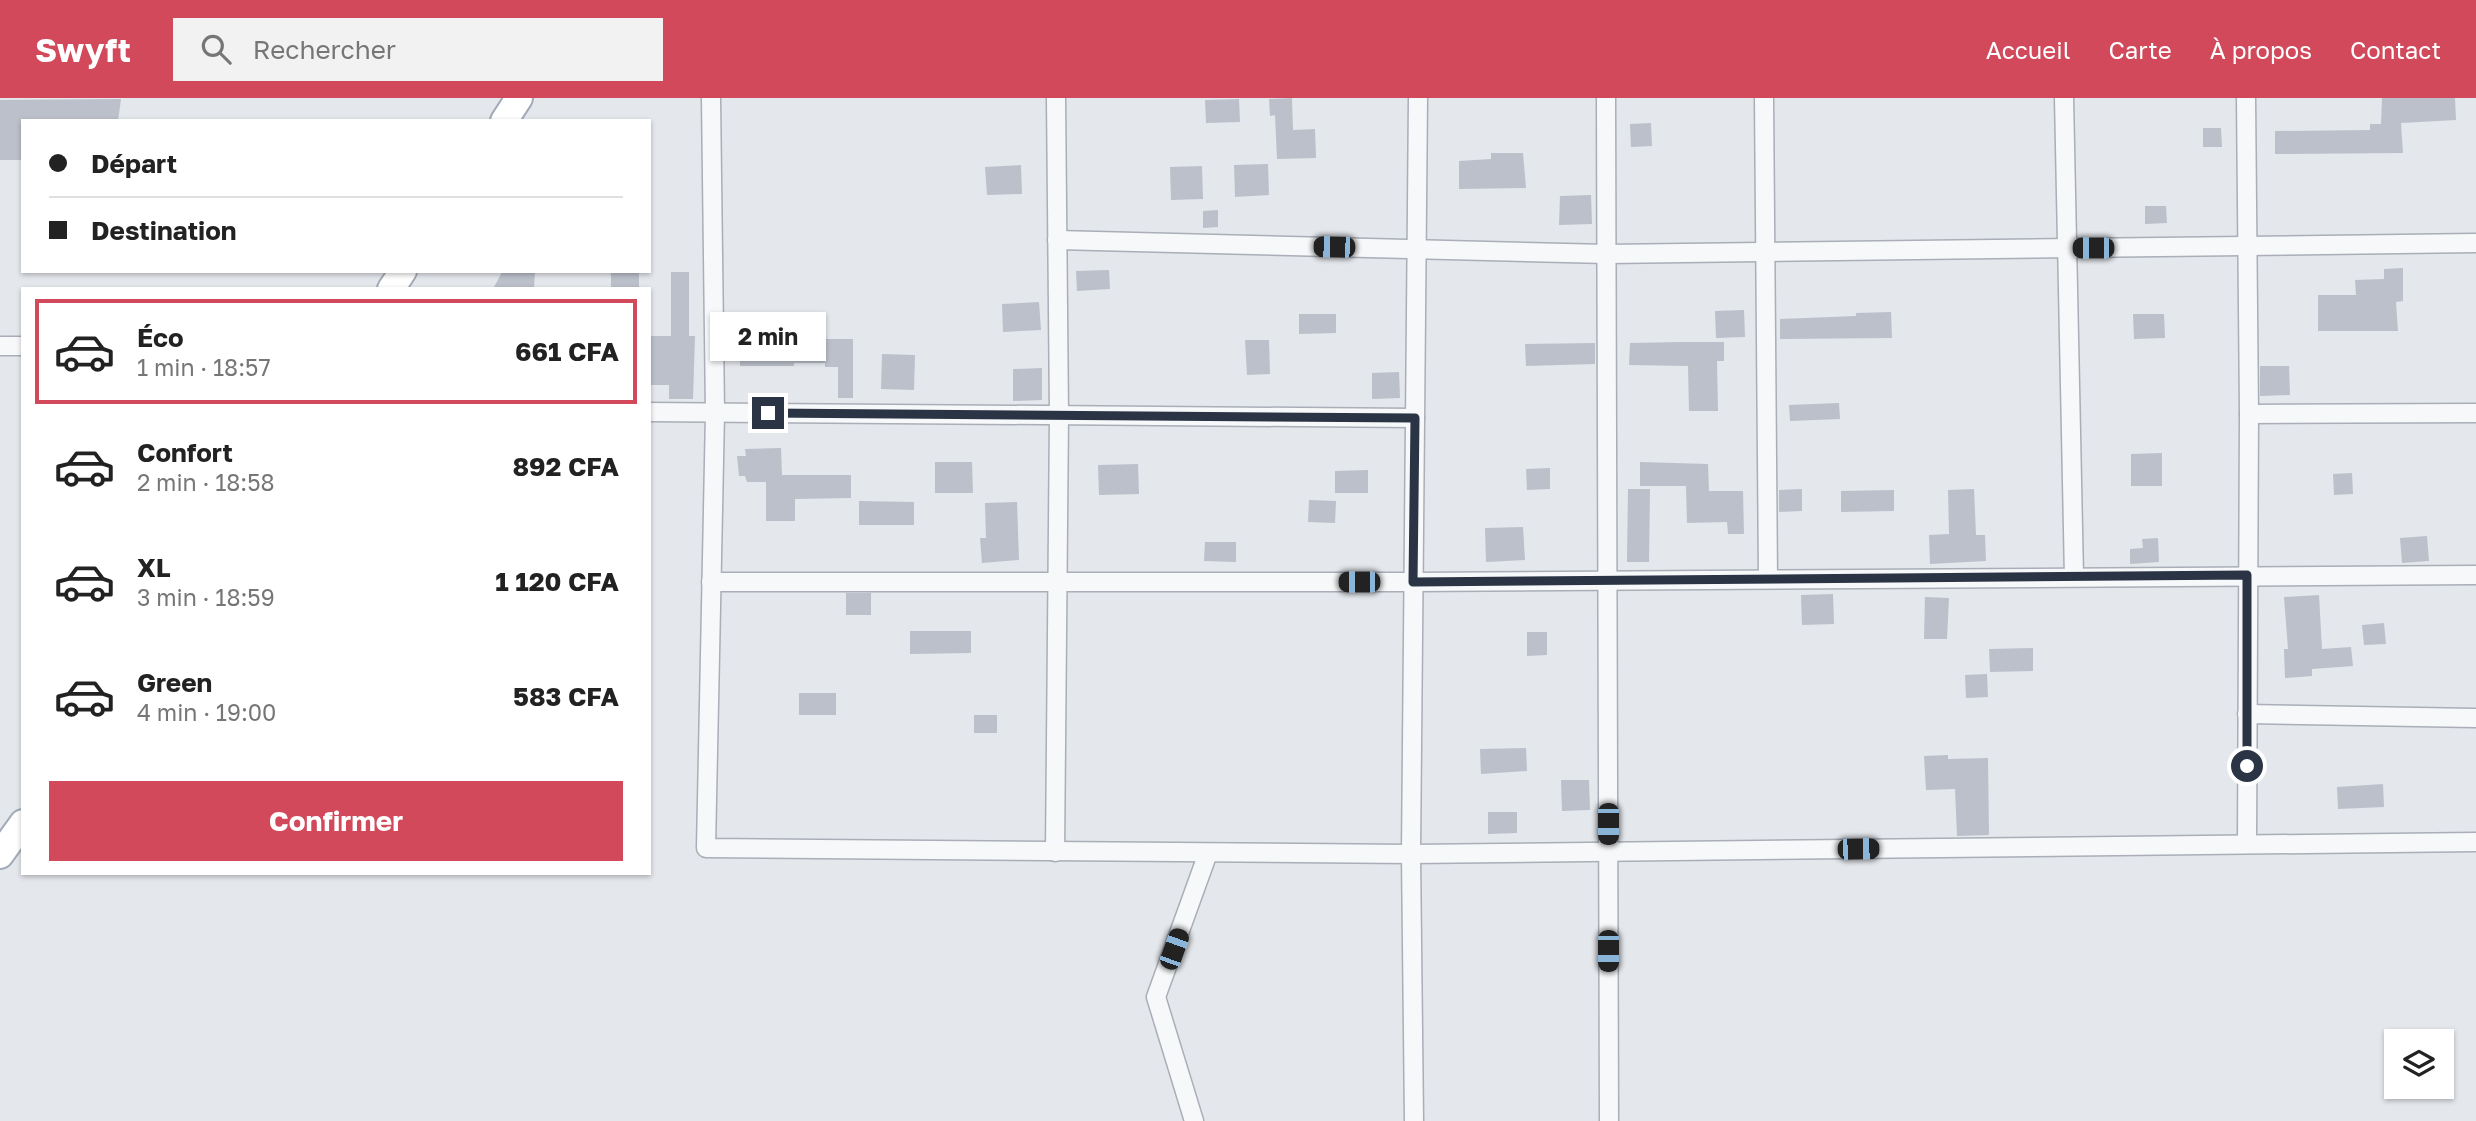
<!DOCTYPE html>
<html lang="fr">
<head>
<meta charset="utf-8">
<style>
	body { margin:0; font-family:"Golos Text",sans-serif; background:#f2f2f2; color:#222; height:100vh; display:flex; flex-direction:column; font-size:26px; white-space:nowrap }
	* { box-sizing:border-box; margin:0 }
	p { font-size:23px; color:#767676 }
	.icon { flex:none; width:38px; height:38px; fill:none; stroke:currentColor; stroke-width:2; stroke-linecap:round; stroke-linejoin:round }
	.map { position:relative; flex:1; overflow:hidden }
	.sheet { position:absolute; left:21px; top:189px; width:630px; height:588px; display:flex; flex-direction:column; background:#fff; border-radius:0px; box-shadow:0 2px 5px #0004 }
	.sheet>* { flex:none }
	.guide { position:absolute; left:21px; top:21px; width:630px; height:154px; border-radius:0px; box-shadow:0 2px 5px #0004; display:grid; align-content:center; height:154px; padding:0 28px; background:#fff }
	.buttons { position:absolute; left:2384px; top:931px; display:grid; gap:14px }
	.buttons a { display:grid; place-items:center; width:70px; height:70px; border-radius:0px; background:#fff; box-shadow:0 2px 5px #0004; font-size:35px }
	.end { position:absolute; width:32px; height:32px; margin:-16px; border:9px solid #2b3445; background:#fff; box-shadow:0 0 0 4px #fff }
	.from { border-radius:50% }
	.bubble { position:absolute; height:49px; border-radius:0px; background:#fff; box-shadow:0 2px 5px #0004; font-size:23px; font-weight:700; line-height:49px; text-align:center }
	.car { position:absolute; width:21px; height:42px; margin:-21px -10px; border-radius:9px; box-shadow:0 0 5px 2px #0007; background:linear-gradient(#222 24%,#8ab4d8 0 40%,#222 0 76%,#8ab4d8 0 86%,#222 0) }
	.guide b { display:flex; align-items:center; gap:24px; height:66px; font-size:26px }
	.guide b+b { border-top:2px solid #e0e0e0 }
	.guide i { width:18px; height:18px; background:#222 }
	ul { padding:12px 0 0; list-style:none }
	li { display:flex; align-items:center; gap:21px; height:105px; margin:0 14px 10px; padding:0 14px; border:4px solid transparent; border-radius:0px }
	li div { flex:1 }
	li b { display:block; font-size:26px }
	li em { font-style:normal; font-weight:700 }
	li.current { border-color:#d1495b }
	li>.icon { width:63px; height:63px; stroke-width:1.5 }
	.button { display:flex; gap:14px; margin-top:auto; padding:14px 28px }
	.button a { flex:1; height:80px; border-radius:0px; background:#d1495b; color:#fff; font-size:28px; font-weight:700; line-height:80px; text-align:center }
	header { display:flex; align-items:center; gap:42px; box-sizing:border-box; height:98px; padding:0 35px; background:#d1495b; color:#fff }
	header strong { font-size:33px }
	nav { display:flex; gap:38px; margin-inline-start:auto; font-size:24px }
	.search { width:490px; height:63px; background:#f2f2f2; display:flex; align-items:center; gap:18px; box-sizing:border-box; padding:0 24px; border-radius:0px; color:#767676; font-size:26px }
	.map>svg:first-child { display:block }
	.building { fill:#bbc0ca }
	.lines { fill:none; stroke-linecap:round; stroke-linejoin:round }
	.minor-casing { stroke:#a9aeb7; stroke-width:21 }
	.primary-casing { stroke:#a3abb8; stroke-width:30 }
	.minor { stroke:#f7f8fa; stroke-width:18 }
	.primary { stroke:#fff; stroke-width:26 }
	.route { stroke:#2b3445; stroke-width:9 }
</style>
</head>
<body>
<header>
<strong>Swyft</strong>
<div class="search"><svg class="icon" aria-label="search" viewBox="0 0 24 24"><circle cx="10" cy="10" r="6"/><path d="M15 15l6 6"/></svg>Rechercher</div>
<nav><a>Accueil</a><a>Carte</a><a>À propos</a><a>Contact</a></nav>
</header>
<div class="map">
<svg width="2476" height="1023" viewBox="0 0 2476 1023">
	<rect width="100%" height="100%" fill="#e4e7ec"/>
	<!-- building -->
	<g class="building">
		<path d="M1292 0 1293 32 1315 31 1316 60 1277 61 1275 17 1270 18 1269 1Z"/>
		<path d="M2382 0H2455L2456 22 2401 25 2403 55 2275 56V33L2370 32V26H2381Z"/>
		<path d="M121 1 118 23H23V62H0V2Z"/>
		<path d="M1239 1 1240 24 1206 25 1205 2Z"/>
		<path d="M1651 25 1652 48 1631 49 1630 26Z"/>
		<path d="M2203 30H2221L2222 49H2203Z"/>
		<path d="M1491 55H1523L1526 90 1459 91V63L1491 61Z"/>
		<path d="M1268 66 1269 97 1235 99 1234 67Z"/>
		<path d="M1021 67 1022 96 987 97 985 69Z"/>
		<path d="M1202 68 1203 101 1171 102 1170 69Z"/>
		<path d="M1591 97 1592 126 1559 127 1560 98Z"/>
		<path d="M2145 108H2166L2167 125 2145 126Z"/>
		<path d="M1218 112V129L1203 130V113Z"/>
		<path d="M2403 170V203L2396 204 2398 233H2318V197H2356L2355 182 2384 181V171Z"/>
		<path d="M1109 172 1110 191 1077 193 1076 173Z"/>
		<path d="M535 173 534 191H493L502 174Z"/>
		<path d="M611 173H639V189L611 190Z"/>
		<path d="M671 174H689V238H695L693 301H669V287H649V238H671Z"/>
		<path d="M1039 204 1041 232 1003 234 1002 206Z"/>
		<path d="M1744 212 1745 239 1716 240 1715 213Z"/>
		<path d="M1891 214 1892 240 1780 241V221L1856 218V215Z"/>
		<path d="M1299 216H1336V235L1299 236Z"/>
		<path d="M2133 216H2164L2165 240 2134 241Z"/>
		<path d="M740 238H818V241H853V300H838V269H825V265H794V268H740Z"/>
		<path d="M1245 242H1269L1270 276 1247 277Z"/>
		<path d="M1681 244H1724V263H1717L1718 313H1689L1688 268 1629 267 1630 245Z"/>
		<path d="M1595 245V266L1526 268 1525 246Z"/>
		<path d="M882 256 915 257 914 292 881 291Z"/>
		<path d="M2260 268H2289L2290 297 2260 298Z"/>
		<path d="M1042 270V302L1013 303V271Z"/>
		<path d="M1399 274 1400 300 1372 301V275Z"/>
		<path d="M1839 305 1840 321 1790 323 1789 307Z"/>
		<path d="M781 350 782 377H851V400L795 401V423H766V384H747L745 378H739L737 358H746L745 351Z"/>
		<path d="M2162 355V388H2131V356Z"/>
		<path d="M935 364H972L973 395H935Z"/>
		<path d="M1640 364 1708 366 1709 393H1743L1744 436H1728L1727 424 1687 425 1686 388H1640Z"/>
		<path d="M1138 366 1139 396 1099 397 1098 367Z"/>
		<path d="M1550 370V391L1527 392 1526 371Z"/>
		<path d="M1368 372V395H1335V373Z"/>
		<path d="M2352 375 2353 396 2334 397 2333 376Z"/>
		<path d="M1628 391H1650L1649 464H1627Z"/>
		<path d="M1802 391V413L1779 414V392Z"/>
		<path d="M1974 391 1976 437H1985L1986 463 1930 466 1929 437 1949 436 1948 392Z"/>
		<path d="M1894 392V413L1841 414V393Z"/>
		<path d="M1309 402 1336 403 1335 425 1308 424Z"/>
		<path d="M859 403 914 404V427H859Z"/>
		<path d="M1017 404 1019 462 982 465 980 440H986L985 405Z"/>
		<path d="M1523 429 1525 462 1486 464 1485 430Z"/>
		<path d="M2427 438 2429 463 2402 465 2400 440Z"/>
		<path d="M2158 440 2159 464 2130 466V451L2143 450 2142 441Z"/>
		<path d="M1205 444H1236V464L1204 463Z"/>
		<rect x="846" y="495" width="25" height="22"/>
		<path d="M1833 496 1834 526 1802 527 1801 497Z"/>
		<path d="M2319 497 2322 551 2351 549 2353 568 2312 571V578L2285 580 2284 551H2288L2284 499Z"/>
		<path d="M1925 499 1949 500 1947 541H1924Z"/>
		<path d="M2384 525 2386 546 2364 547 2362 527Z"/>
		<path d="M910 533H971V555L910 556Z"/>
		<path d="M1527 534H1547V557L1527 558Z"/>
		<path d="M2033 550V573L1990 574 1989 551Z"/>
		<path d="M1987 576 1988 599 1966 600 1965 577Z"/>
		<rect x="799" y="595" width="37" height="22"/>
		<rect x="974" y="617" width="23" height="18"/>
		<path d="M1526 650 1527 673 1481 676 1480 651Z"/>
		<path d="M1948 657V661L1988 660 1989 737 1957 738 1955 691 1926 692 1924 658Z"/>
		<path d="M1561 682H1589L1590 712 1562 713Z"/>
		<path d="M2383 686 2384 709 2338 711 2337 689Z"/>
		<path d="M1488 714H1517V735L1488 736Z"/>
	</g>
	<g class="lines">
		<defs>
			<g id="minor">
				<path d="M711 0 715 315 706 750 1411 756 2476 744"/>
				<path d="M1606 0 1609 1023"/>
				<path d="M1764 0 1768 481"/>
				<path d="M2064 0 2074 479"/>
				<path d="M2246 0 2249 316 2247 746"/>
				<path d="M1057 142 1607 156 2476 145"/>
				<path d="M0 248H23"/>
				<path d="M649 314 1415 320"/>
				<path d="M2249 316 2476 315"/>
				<path d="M711 484H1413L2476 477"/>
				<path d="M2247 616 2476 620"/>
				<path d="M1055 754 1059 317 1056 0"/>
				<path d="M1194 1023 1156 899 1208 755"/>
				<path d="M1414 1023 1411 756 1418 0"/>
			</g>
			<g id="primary">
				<path d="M504 23 519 0"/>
				<path d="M391 191 403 173"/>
				<path d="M0 757 23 725"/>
			</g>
		</defs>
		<!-- minor casing -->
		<use href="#minor" class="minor-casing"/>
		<!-- primary casing -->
		<use href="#primary" class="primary-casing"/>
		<!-- minor -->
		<use href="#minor" class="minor"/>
		<!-- primary -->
		<use href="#primary" class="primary"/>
	</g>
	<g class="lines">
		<!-- route -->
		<path class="route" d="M768 315 1415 320 1413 484 2247 477V668"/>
	</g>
</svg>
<div class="buttons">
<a><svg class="icon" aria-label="layers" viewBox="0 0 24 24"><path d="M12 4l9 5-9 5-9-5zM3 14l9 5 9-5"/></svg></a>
</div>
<i class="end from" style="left:2247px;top:668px"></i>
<i class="end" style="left:768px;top:315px"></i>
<div class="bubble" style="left:710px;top:214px;width:116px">2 min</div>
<i class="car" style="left:1334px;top:149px;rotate:271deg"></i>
<i class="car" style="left:2093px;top:150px;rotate:270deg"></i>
<i class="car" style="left:1359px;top:484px;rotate:270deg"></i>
<i class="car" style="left:1608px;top:726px;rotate:180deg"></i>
<i class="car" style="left:1858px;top:751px;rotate:89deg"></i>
<i class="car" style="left:1174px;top:851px;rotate:20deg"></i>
<i class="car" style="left:1608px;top:853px;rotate:180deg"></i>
<div class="guide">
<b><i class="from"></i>Départ</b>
<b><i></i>Destination</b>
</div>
<section class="sheet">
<ul>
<li class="current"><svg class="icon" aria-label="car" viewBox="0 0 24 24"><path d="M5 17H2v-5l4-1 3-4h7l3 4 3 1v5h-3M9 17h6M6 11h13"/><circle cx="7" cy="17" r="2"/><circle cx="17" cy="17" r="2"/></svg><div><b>Éco</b><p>1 min · 18:57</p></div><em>661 CFA</em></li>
<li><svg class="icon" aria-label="car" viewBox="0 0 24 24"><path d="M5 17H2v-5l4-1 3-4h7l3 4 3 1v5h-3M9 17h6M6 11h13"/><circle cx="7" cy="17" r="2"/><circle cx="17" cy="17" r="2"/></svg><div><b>Confort</b><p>2 min · 18:58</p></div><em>892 CFA</em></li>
<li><svg class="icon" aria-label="car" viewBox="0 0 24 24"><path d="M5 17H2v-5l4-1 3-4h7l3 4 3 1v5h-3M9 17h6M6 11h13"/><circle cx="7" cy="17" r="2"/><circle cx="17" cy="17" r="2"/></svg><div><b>XL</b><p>3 min · 18:59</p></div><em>1 120 CFA</em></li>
<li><svg class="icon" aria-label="car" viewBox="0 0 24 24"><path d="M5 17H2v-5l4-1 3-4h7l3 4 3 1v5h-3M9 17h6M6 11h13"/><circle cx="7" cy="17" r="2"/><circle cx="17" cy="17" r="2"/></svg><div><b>Green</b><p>4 min · 19:00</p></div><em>583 CFA</em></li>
</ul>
<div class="button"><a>Confirmer</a></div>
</section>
</div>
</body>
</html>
